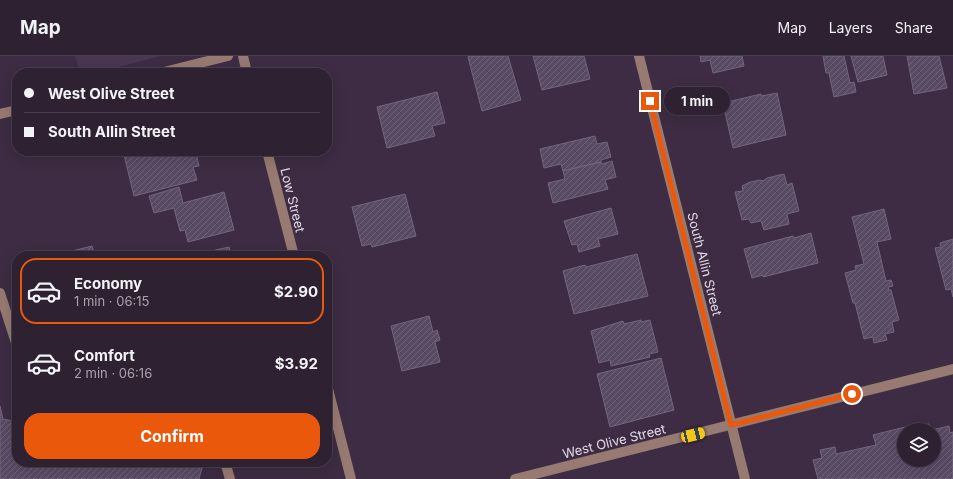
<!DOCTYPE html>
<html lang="en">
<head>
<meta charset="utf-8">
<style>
	body { margin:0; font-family:Inter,sans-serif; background:#3a2e3e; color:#f1f3f6; height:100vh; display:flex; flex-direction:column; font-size:15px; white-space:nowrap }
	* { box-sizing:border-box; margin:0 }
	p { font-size:13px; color:#a7a3ac }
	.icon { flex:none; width:22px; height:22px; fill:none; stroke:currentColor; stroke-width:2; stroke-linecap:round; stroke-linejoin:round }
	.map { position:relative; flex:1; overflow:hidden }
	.sheet { position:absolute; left:12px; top:195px; width:320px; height:216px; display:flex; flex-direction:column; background:#2e2132; border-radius:16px; box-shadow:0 4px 16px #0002,0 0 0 1px #493e4d }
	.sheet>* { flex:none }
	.guide { position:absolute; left:12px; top:12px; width:320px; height:88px; border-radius:16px; box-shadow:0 4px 16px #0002,0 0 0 1px #493e4d; display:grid; align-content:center; height:88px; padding:0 12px; background:#2e2132 }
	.fabs { position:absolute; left:897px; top:367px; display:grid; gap:8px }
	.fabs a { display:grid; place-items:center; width:44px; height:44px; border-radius:50%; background:#2e2132; box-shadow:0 4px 16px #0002,0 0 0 1px #493e4d; font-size:20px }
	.end { position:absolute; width:18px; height:18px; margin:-9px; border:5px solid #ea580c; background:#fff; box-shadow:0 0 0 2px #fff }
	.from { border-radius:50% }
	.bubble { position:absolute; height:28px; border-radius:14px; background:#2e2132; box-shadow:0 4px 16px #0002,0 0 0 1px #493e4d; font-size:13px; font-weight:700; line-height:28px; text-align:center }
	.car { position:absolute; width:12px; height:24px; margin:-12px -6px; border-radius:5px; box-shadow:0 0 3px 1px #0007; background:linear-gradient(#f5c518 24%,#345 0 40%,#f5c518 0 76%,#345 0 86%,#f5c518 0) }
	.guide b { display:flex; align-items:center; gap:14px; height:38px; font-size:15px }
	.guide b+b { border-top:1px solid #493e4d }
	.guide i { width:10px; height:10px; background:#f1f3f6 }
	ul { padding:7px 0 0; list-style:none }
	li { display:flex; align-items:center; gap:12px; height:66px; margin:0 8px 6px; padding:0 4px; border:2px solid transparent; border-radius:16px }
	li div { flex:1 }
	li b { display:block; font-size:15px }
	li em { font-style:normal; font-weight:700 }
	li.active { border-color:#ea580c }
	li>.icon { width:36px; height:36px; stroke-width:1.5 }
	.primary-button { display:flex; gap:8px; margin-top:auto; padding:8px 12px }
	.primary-button a { flex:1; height:46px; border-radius:16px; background:#ea580c; color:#fff; font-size:16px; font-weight:700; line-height:46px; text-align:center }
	header { display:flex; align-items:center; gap:24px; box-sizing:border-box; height:56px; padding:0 20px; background:#2e2132; border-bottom:1px solid #493e4d }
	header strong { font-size:19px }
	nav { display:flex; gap:22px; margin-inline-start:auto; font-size:14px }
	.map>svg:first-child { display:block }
	.built { fill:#4a3652 }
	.building { fill:url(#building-hatch); stroke:#746580 }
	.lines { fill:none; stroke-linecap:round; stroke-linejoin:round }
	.minor { stroke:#977a71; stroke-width:10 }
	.route { stroke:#ea580c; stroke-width:5 }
	.labels { text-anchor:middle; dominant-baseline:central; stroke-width:3; stroke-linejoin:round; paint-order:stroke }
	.street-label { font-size:13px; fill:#e2d8e6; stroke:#3d2c43 }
</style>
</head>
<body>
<header>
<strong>Map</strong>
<nav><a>Map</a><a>Layers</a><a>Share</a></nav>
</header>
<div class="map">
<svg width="953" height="423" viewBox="0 0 953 423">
	<defs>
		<pattern id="building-hatch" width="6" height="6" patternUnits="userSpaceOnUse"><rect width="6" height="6" fill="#584a63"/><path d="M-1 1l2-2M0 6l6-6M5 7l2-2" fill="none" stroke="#706379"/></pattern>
	</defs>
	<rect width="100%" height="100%" fill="#3d2c43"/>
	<!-- built -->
	<path class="built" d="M75 0H161L96 17H80Z"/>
	<!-- building -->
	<g class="building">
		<path d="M470 0H508L521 44 482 55 468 1Z"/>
		<path d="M533 0H584L590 23 542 34Z"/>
		<path d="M700 0H742L744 10 713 17 710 4 701 6Z"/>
		<path d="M823 0H844L850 27 854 26 856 36 834 41 829 17H826Z"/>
		<path d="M851 0H883L887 19 858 26Z"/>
		<path d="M907 0H939L947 32 914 38Z"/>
		<path d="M437 36 445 67 432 70 435 80 387 92 377 51Z"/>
		<path d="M777 37 786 79 733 92 723 47 761 38V40Z"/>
		<path d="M595 80 597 88 607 86 611 101 601 104V106L563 115 561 108 544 112 540 93Z"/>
		<path d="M139 95H189L190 99 196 97 199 110 193 111 197 124 134 140 124 99Z"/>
		<path d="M612 105 616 121 605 124 608 133 553 147 548 127 565 123 563 115 601 106 602 108Z"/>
		<path d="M784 118 787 129 792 127 799 155 787 158 789 168 764 174 761 165 751 167 749 163 742 164 735 136 743 135 742 130 750 126 760 124 763 125 767 122Z"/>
		<path d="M179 131 183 147 224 136 234 174 188 186 185 174 180 175 174 152 154 157 149 140Z"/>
		<path d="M405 138 416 180 372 191 371 188 362 190 352 151Z"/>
		<path d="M611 152 618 178 598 183 600 190 579 196 577 188 572 189 564 165Z"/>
		<path d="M884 153 891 183 877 186 886 225 891 224 893 230 888 231 889 234H891L899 264 892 266 894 276 885 278 887 284 874 287 873 281 864 283 855 247H853L845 217 856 214 855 210 864 208 852 161Z"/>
		<path d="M811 177 818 207 763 221V219L752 222 744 193 793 180 794 182Z"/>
		<path d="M953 183V241L951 233 946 234 935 192 941 191 940 187Z"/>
		<path d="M92 190 95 200H73L72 195Z"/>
		<path d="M229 191 231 200H194V199Z"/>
		<path d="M637 198 648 240 574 258 563 215 585 209 586 211Z"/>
		<path d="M429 260 433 276 437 274 440 284 435 286 440 306 402 315 391 270Z"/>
		<path d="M641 264V266L650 264 658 296 649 298 650 301 611 310 610 304 599 307 591 275 623 265 624 268Z"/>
		<path d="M661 302 674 354 610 371 597 318Z"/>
		<path d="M0 350 3 363 17 366V406H179L202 412 199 423H0Z"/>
		<path d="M929 368 931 374H906Z"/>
		<path d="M949 370 950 377 953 376V423H818L813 404 822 402 820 394 835 391 836 398 876 389 873 379 905 371 904 404H934V374H932Z"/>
	</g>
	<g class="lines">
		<!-- minor -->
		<g class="minor">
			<path d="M243 0 247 17"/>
			<path d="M639 0 745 423"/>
			<path d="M160 17 228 0"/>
			<path d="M0 58 17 54"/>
			<path d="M267 95 294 200"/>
			<path d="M0 237 17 290"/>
			<path d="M327 329 351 423"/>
			<path d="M225 406 230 423"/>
			<path d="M515 423 953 313"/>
		</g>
	</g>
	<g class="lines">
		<!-- route -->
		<path class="route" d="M650 45 731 369 852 338"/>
	</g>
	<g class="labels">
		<!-- street labels -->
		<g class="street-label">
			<text transform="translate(293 144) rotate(76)">Low Street</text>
			<text transform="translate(705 208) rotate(76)">South Allin Street</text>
			<text transform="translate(614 385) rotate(-14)">West Olive Street</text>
		</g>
	</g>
</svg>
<div class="fabs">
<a><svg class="icon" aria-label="layers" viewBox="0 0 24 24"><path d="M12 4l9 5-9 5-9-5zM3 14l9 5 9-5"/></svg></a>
</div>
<i class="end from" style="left:852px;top:338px"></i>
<i class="end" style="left:650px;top:45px"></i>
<div class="bubble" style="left:664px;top:31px;width:66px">1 min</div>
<i class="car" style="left:693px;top:379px;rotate:76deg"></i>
<div class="guide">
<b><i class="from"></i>West Olive Street</b>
<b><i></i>South Allin Street</b>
</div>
<section class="sheet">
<ul>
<li class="active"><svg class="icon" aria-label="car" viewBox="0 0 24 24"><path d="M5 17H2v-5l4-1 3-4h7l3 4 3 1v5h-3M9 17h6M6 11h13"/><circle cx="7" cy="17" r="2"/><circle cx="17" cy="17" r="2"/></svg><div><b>Economy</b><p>1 min · 06:15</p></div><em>$2.90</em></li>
<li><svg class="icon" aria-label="car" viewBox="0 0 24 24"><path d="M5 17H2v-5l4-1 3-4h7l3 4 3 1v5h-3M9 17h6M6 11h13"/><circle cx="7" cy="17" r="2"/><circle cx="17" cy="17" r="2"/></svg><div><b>Comfort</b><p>2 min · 06:16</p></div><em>$3.92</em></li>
</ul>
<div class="primary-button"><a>Confirm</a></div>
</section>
</div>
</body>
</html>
